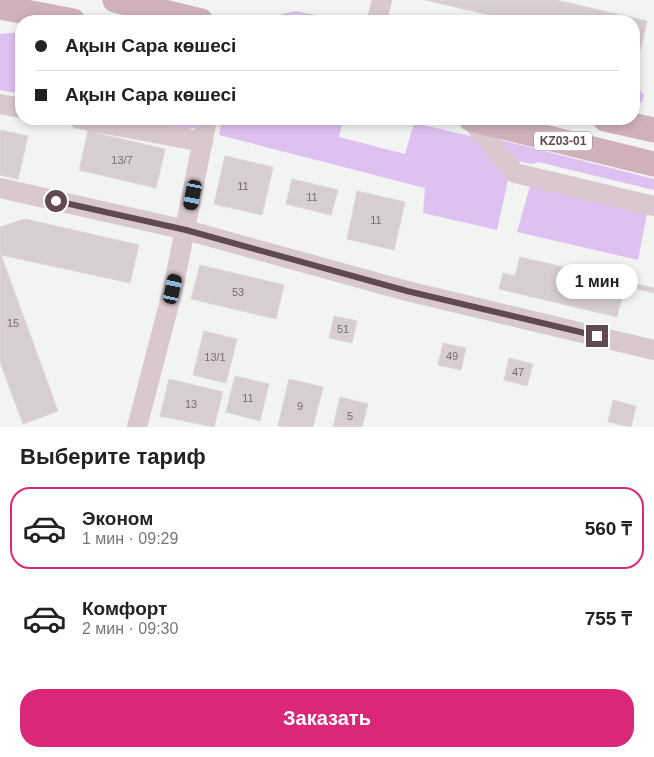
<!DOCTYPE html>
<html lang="ru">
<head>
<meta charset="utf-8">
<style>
	body { margin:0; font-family:Arial,sans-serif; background:#f2f2f2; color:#222; height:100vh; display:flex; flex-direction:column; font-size:19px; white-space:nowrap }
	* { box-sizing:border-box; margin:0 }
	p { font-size:16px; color:#767676 }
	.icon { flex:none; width:28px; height:28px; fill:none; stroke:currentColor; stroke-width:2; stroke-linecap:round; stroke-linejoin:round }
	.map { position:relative; height:427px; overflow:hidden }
	.side { display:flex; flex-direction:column; background:#fff; flex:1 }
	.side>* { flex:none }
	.hud { position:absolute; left:15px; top:15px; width:625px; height:110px; border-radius:20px; box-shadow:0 2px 8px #0003; display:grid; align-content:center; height:110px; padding:0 20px; background:#fff }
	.end { position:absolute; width:22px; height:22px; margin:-11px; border:6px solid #60494f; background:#fff; box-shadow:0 0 0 2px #fff }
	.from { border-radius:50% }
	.bubble { position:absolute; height:35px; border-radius:18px; background:#fff; box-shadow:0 2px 8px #0003; font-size:16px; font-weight:800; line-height:35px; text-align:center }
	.car { position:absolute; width:15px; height:30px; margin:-15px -8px; border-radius:6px; box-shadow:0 0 4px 1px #0007; background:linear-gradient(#222 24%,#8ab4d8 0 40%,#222 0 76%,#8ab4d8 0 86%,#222 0) }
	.hud b { display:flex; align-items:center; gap:18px; height:48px; font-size:19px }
	.hud b+b { border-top:1px solid #e0e0e0 }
	.hud i { width:12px; height:12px; background:#222 }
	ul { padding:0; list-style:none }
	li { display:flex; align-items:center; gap:15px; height:82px; margin:0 10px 8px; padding:0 10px; border:2px solid transparent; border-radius:20px }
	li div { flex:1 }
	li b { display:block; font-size:19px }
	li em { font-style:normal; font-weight:800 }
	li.on { border-color:#db2777 }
	li>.icon { width:45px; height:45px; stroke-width:1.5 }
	h2 { padding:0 20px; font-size:22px; line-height:60px }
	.action { display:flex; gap:10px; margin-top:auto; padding:10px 20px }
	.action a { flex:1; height:58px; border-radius:20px; background:#db2777; color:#fff; font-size:20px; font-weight:800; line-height:58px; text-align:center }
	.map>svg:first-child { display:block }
	.green { fill:#dfc1f1 }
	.building { fill:#d7ced0; stroke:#ddd6d6 }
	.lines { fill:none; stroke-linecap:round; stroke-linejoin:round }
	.minor { stroke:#d9c8cd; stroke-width:20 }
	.major { stroke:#d0b1b9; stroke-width:25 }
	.route { stroke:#60494f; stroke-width:6 }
	.labels { text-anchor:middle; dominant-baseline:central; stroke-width:4.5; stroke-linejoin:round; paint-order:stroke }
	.number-label { font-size:11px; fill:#7e6a6f }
	.shield { fill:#fff; stroke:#908084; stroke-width:1 }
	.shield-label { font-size:12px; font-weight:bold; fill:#60494f }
</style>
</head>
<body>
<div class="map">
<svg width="654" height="427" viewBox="0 0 654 427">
	<rect width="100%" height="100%" fill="#f2f4f2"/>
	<!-- green -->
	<g class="green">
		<path d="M296 11 345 21H278L281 14Z"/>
		<path d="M21 32V94L0 90V34Z"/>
		<path d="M634 84 644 95 642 103 634 101Z"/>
		<path d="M128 119H198L197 127 183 131Z"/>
		<path d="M222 119H343L339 137 405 154 414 123 475 137 508 180 497 230 423 213 425 188 219 135Z"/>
		<path d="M497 139 654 179V190L538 162 533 164 515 161Z"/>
		<path d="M530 186 647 214 638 260 517 232Z"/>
	</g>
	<!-- building -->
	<g class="building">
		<path d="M425 0H556L647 21 640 51 634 49V21H515Z"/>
		<path d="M0 130 28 136 18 179 0 175Z"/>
		<path d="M88 131 165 149 156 188 79 170Z"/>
		<path d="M225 156 273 167 262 215 214 204Z"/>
		<path d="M292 179 338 190 331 215 286 204Z"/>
		<path d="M357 191 405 202 394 250 347 239Z"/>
		<path d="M25 219 139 245 130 283 1 255 58 411 23 424 0 362V227Z"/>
		<path d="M520 257 654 288V293L625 286 617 317 499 289 503 273 515 276Z"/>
		<path d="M200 265 284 285 276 319 191 299Z"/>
		<path d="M334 316 357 321 352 343 329 338Z"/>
		<path d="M204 331 237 339 226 383 193 375Z"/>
		<path d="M443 343 466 348 461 370 438 365Z"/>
		<path d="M509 358 533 364 527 386 504 380Z"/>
		<path d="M235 376 269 384 260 421 226 412Z"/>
		<path d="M169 379 223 392 214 427 160 416Z"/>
		<path d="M289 379 323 387 313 427 278 426Z"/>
		<path d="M340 397 368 404 362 427H333Z"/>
		<path d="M613 400 636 406 631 427 608 422Z"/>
	</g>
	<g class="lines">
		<!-- minor -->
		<g class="minor">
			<path d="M377 20 382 0"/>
			<path d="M0 104 21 108"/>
			<path d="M79 119 203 142"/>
			<path d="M470 119 515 173 654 206"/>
			<path d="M0 188 186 230 407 291 654 350"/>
			<path d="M137 427 173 289 207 119"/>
		</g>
		<!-- major -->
		<g class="major">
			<path d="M115 0 201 21"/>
			<path d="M0 7 73 21"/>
			<path d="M471 119 654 164"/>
			<path d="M605 119 654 130"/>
		</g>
	</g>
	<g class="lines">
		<!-- route -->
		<path class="route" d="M56 201 186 230 407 291 597 336"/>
	</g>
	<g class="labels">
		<!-- number labels -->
		<g class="number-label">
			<text x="122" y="160">13/7</text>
			<text x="243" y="186">11</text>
			<text x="312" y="197">11</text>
			<text x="376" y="220">11</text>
			<text x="238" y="292">53</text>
			<text x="13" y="323">15</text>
			<text x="343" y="329">51</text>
			<text x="452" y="356">49</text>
			<text x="215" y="357">13/1</text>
			<text x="518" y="372">47</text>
			<text x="248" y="398">11</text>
			<text x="191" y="404">13</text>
			<text x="300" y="406">9</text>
			<text x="350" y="416">5</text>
		</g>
		<!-- shield labels -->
		<rect class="shield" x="534" y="131.5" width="58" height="19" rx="4"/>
		<g class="shield-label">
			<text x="563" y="141">KZ03-01</text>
		</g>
	</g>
</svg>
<i class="end from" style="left:56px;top:201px"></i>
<i class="end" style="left:597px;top:336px"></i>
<div class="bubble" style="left:556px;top:264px;width:82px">1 мин</div>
<i class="car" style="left:193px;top:195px;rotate:191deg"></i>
<i class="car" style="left:173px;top:289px;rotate:12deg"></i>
<div class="hud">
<b><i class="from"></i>Ақын Сара көшесі</b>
<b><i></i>Ақын Сара көшесі</b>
</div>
</div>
<section class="side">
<h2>Выберите тариф</h2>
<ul>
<li class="on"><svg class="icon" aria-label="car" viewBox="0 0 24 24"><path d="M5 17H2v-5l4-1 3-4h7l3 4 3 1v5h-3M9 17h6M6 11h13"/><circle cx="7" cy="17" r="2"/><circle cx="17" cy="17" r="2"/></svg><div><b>Эконом</b><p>1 мин · 09:29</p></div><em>560 ₸</em></li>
<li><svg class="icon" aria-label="car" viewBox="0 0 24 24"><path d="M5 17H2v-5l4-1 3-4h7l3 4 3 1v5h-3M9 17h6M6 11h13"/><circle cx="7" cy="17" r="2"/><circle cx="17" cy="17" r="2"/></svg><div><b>Комфорт</b><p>2 мин · 09:30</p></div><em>755 ₸</em></li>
</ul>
<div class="action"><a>Заказать</a></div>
</section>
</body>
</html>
